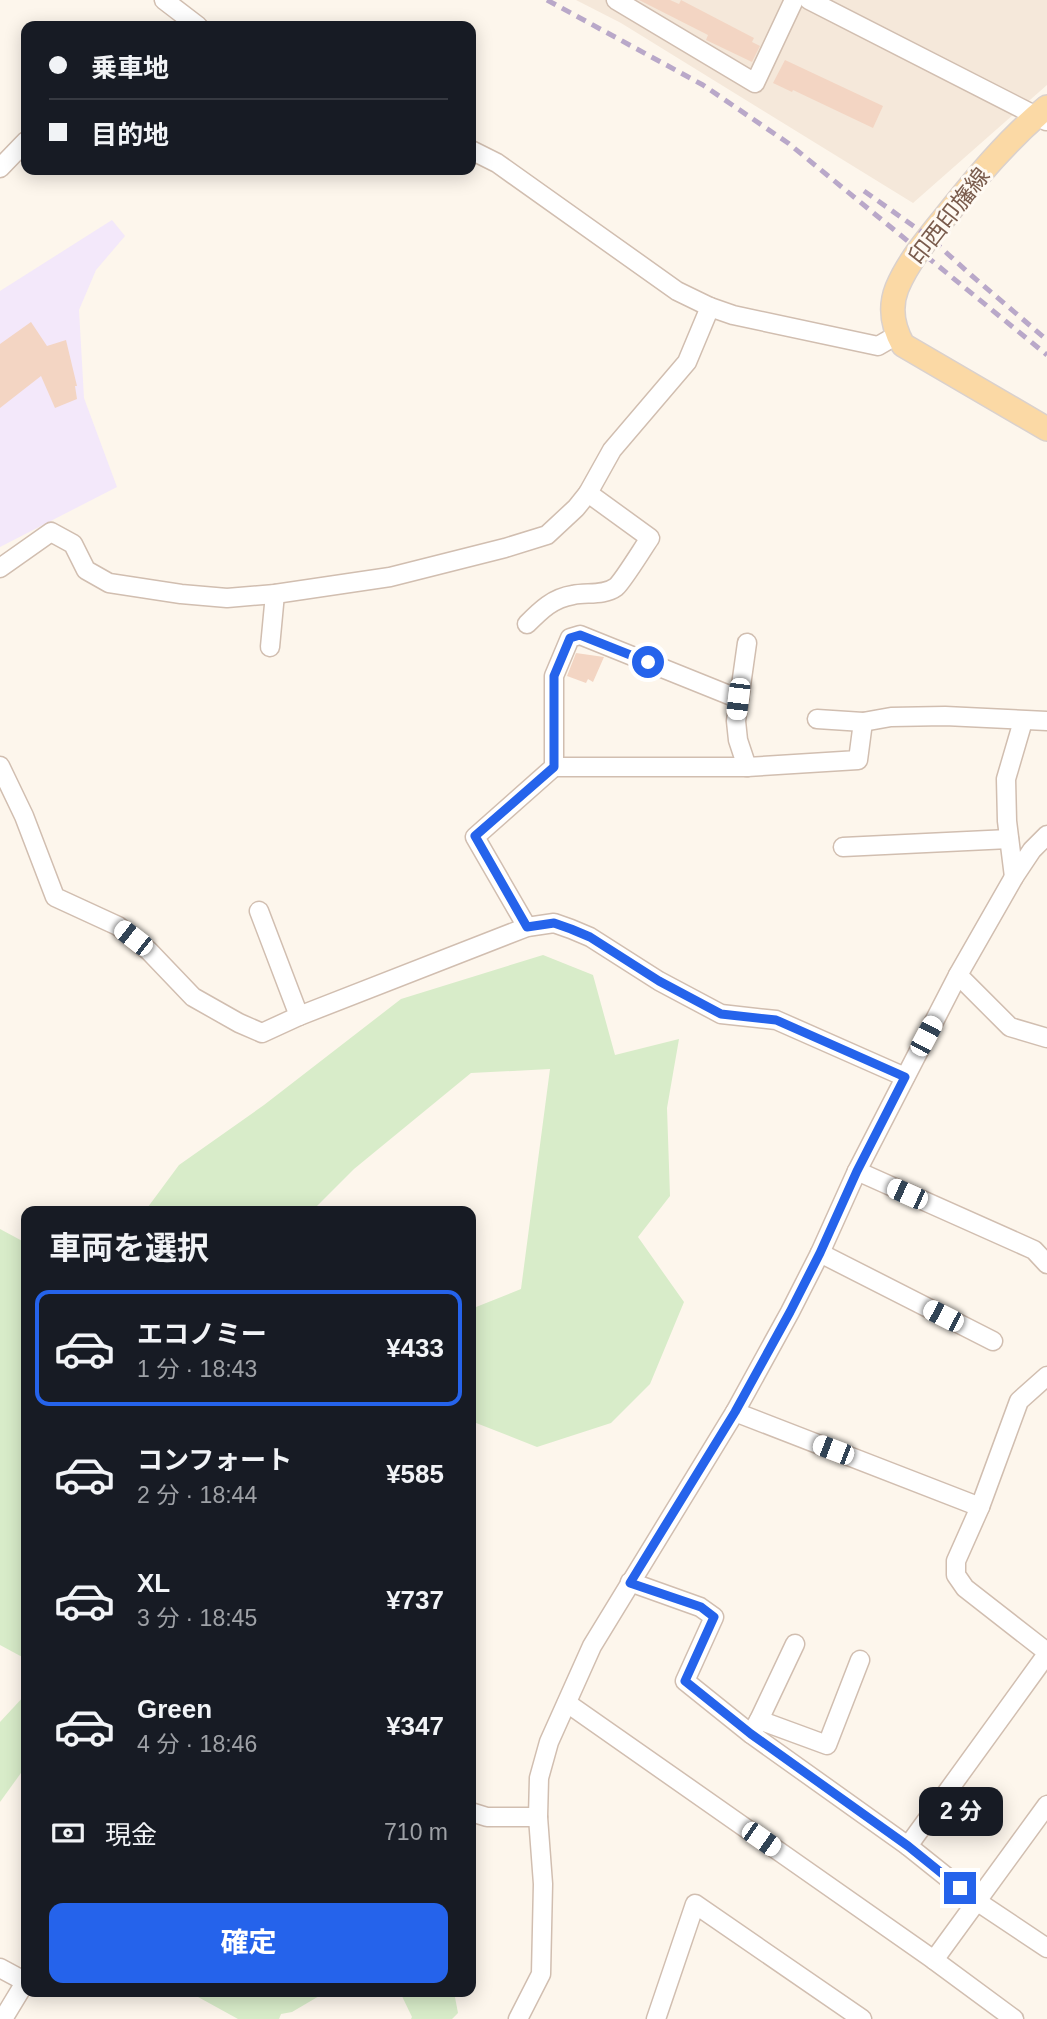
<!DOCTYPE html>
<html lang="ja">
<head>
<meta charset="utf-8">
<style>
	body { margin:0; font-family:Helvetica,"Noto Sans JP",sans-serif; background:#20242c; color:#f1f3f6; height:100vh; display:flex; flex-direction:column; font-size:26px; white-space:nowrap }
	* { box-sizing:border-box; margin:0 }
	p { font-size:23px; color:#9ea1a6 }
	.icon { flex:none; width:38px; height:38px; fill:none; stroke:currentColor; stroke-width:2; stroke-linecap:round; stroke-linejoin:round }
	.map { position:relative; flex:1; overflow:hidden }
	.sheet { position:absolute; left:21px; top:1206px; width:455px; height:791px; display:flex; flex-direction:column; background:#171b24; border-radius:14px; box-shadow:0 4px 18px #0003 }
	.sheet>* { flex:none }
	.top-card { position:absolute; left:21px; top:21px; width:455px; height:154px; border-radius:14px; box-shadow:0 4px 18px #0003; display:grid; align-content:center; height:154px; padding:0 28px; background:#171b24 }
	.end { position:absolute; width:32px; height:32px; margin:-16px; border:9px solid #2563eb; background:#fff; box-shadow:0 0 0 4px #fff }
	.from { border-radius:50% }
	.bubble { position:absolute; height:49px; border-radius:14px; background:#171b24; box-shadow:0 4px 18px #0003; font-size:23px; font-weight:700; line-height:49px; text-align:center }
	.car { position:absolute; width:21px; height:42px; margin:-21px -10px; border-radius:9px; box-shadow:0 0 5px 2px #0007; background:linear-gradient(#fff 24%,#345 0 40%,#fff 0 76%,#345 0 86%,#fff 0) }
	.top-card b { display:flex; align-items:center; gap:24px; height:66px; font-size:26px }
	.top-card b+b { border-top:2px solid #363941 }
	.top-card i { width:18px; height:18px; background:#f1f3f6 }
	ul { padding:0; list-style:none }
	li { display:flex; align-items:center; gap:21px; height:116px; margin:0 14px 10px; padding:0 14px; border:4px solid transparent; border-radius:14px }
	li div { flex:1 }
	li b { display:block; font-size:26px }
	li em { font-style:normal; font-weight:700 }
	li.active { border-color:#2563eb }
	li>.icon { width:63px; height:63px; stroke-width:1.5 }
	h2 { padding:0 28px; font-size:32px; line-height:84px }
	.pay { display:flex; align-items:center; gap:18px; height:77px; padding:0 28px; font-size:26px }
	.pay p { margin-inline-start:auto }
	.cta { display:flex; gap:14px; margin-top:auto; padding:14px 28px }
	.cta a { flex:1; height:80px; border-radius:14px; background:#2563eb; color:#fff; font-size:28px; font-weight:700; line-height:80px; text-align:center }
	.map>svg:first-child { display:block }
	.residential { fill:#f5e8da }
	.education { fill:#f3e8fa }
	.green { fill:#d8ecc9 }
	.building { fill:#f3d5c3 }
	.lines { fill:none; stroke-linecap:round; stroke-linejoin:round }
	.minor-casing { stroke:#d1beb0; stroke-width:21 }
	.major-casing { stroke:#dad1cd; stroke-width:26 }
	.minor { stroke:#fff; stroke-width:18 }
	.major { stroke:#fbd9a5; stroke-width:23 }
	.rail { stroke:#b9a8c9; stroke-width:5; stroke-dasharray:10 7; stroke-linecap:butt }
	.route { stroke:#2563eb; stroke-width:9 }
	.labels { text-anchor:middle; dominant-baseline:central; stroke-width:6; stroke-linejoin:round; paint-order:stroke }
	.street-label { font-size:23px; fill:#7a5c4d; stroke:#fffaf3 }
</style>
</head>
<body>
<div class="map">
<svg width="1047" height="2019" viewBox="0 0 1047 2019">
	<rect width="100%" height="100%" fill="#fdf6ec"/>
	<!-- residential -->
	<path class="residential" d="M576 0H1047V85L913 203 621 23Z"/>
	<!-- education -->
	<path class="education" d="M112 220 125 236 96 270 79 310 84 398 117 487 0 547V291Z"/>
	<!-- green -->
	<g class="green">
		<path d="M543 955 593 975 615 1055 679 1039 667 1108 670 1196 638 1237 684 1302 650 1384 611 1423 537 1447 471 1421V1309L521 1289 550 1069 471 1073 354 1169 312 1211H145L179 1165 264 1105 401 999Z"/>
		<path d="M0 1229 26 1243V1659L0 1645Z"/>
		<path d="M26 1694V1766L0 1802V1722Z"/>
		<path d="M189 1992H326L292 2012 281 2014 279 2019H238Z"/>
		<path d="M400 1992H454L458 2013 452 2019H411L412 2017Z"/>
	</g>
	<!-- building -->
	<g class="building">
		<path d="M639 0H670L679 4 681 0 754 38 752 42 760 46 752 62 706 40 708 35Z"/>
		<path d="M785 60 883 106 873 128 793 90 792 92 773 83Z"/>
		<path d="M31 322 47 346 66 340 77 386H75L77 399 55 408 41 376 0 408V344Z"/>
		<path d="M576 653 604 657 593 682 588 679 586 683 567 676Z"/>
	</g>
	<g class="lines">
		<defs>
			<g id="minor">
				<path d="M164 0 198 26"/>
				<path d="M616 0 755 83 794 0"/>
				<path d="M809 0 1046 121"/>
				<path d="M471 150 497 163 677 291 710 307 733 315 878 346 897 335"/>
				<path d="M0 168 26 141"/>
				<path d="M0 568 51 532 73 544 86 570 109 583 181 594 227 598 275 594 390 577 505 548 547 535 576 508 588 493 612 450 687 362 710 307"/>
				<path d="M527 624C541 610 553 598 573 595 586 592 604 596 616 587 623 581 643 548 650 538L588 493"/>
				<path d="M747 643 736 721 738 740 747 767"/>
				<path d="M270 647 275 594"/>
				<path d="M817 719 863 722 891 717 945 716 1047 721"/>
				<path d="M0 766 24 816 55 897 118 926 149 951 193 997 239 1023 262 1033 299 1016 527 927 554 923 571 929 590 937 659 981 721 1014 776 1020 905 1077"/>
				<path d="M554 767H747L858 760 863 722"/>
				<path d="M843 847 1009 839"/>
				<path d="M1014 877 1007 821 1006 779 1023 721"/>
				<path d="M259 911 299 1016"/>
				<path d="M527 927 475 837 554 767V676L570 638 580 635 739 699"/>
				<path d="M958 975 1010 1027 1047 1038"/>
				<path d="M857 1171 1034 1250 1047 1264"/>
				<path d="M820 1253 993 1341"/>
				<path d="M1047 1376 1019 1401 980 1507 956 1561V1575L965 1588 1047 1652"/>
				<path d="M735 1412 980 1507"/>
				<path d="M630 1582 700 1607 714 1617 685 1681 751 1734 908 1846 978 1902 1047 1948"/>
				<path d="M567 1703 934 1960 1014 2019"/>
				<path d="M759 1720 795 1644"/>
				<path d="M751 1734 759 1720 827 1745 860 1660"/>
				<path d="M471 1812 487 1817H538"/>
				<path d="M908 1846 1047 1654"/>
				<path d="M934 1960 1047 1805"/>
				<path d="M0 1968 26 1982"/>
				<path d="M3 2019 26 1981"/>
				<path d="M518 2019 541 1974 543 1884 538 1817 539 1778 549 1742 592 1646 735 1412 790 1312 820 1253 857 1171 958 975 1014 877 1032 850 1047 835"/>
				<path d="M656 2019 695 1904 862 2019"/>
			</g>
			<path id="major" d="M1047 107C1008 139 976 178 945 217 927 239 908 262 897 288 889 308 893 327 903 345L1047 429"/>
		</defs>
		<!-- minor casing -->
		<use href="#minor" class="minor-casing"/>
		<!-- major casing -->
		<use href="#major" class="major-casing"/>
		<!-- minor -->
		<use href="#minor" class="minor"/>
		<!-- major -->
		<use href="#major" class="major"/>
		<!-- rail -->
		<g class="rail">
			<path d="M547 0 703 85 788 143 1047 355"/>
			<path d="M864 191 929 237 971 275 1047 340"/>
		</g>
	</g>
	<g class="lines">
		<!-- route -->
		<path class="route" d="M648 662 580 635 570 638 554 676V767L475 836 527 927 554 923 571 929 590 937 659 981 721 1014 776 1020 905 1077 857 1171 820 1253 790 1312 735 1412 630 1583 701 1607 714 1617 685 1681 751 1734 908 1846 960 1888"/>
	</g>
	<g class="labels">
		<!-- street labels -->
		<g class="street-label">
			<text transform="translate(949 216) rotate(-52)">印西印旛線</text>
		</g>
	</g>
</svg>
<i class="end from" style="left:648px;top:662px"></i>
<i class="end" style="left:960px;top:1888px"></i>
<div class="bubble" style="left:919px;top:1787px;width:84px">2 分</div>
<i class="car" style="left:738px;top:699px;rotate:187deg"></i>
<i class="car" style="left:133px;top:938px;rotate:308deg"></i>
<i class="car" style="left:926px;top:1036px;rotate:28deg"></i>
<i class="car" style="left:907px;top:1194px;rotate:294deg"></i>
<i class="car" style="left:943px;top:1316px;rotate:297deg"></i>
<i class="car" style="left:833px;top:1450px;rotate:291deg"></i>
<i class="car" style="left:761px;top:1839px;rotate:125deg"></i>
<div class="top-card">
<b><i class="from"></i>乗車地</b>
<b><i></i>目的地</b>
</div>
<section class="sheet">
<h2>車両を選択</h2>
<ul>
<li class="active"><svg class="icon" aria-label="car" viewBox="0 0 24 24"><path d="M5 17H2v-5l4-1 3-4h7l3 4 3 1v5h-3M9 17h6M6 11h13"/><circle cx="7" cy="17" r="2"/><circle cx="17" cy="17" r="2"/></svg><div><b>エコノミー</b><p>1 分 · 18:43</p></div><em>¥433</em></li>
<li><svg class="icon" aria-label="car" viewBox="0 0 24 24"><path d="M5 17H2v-5l4-1 3-4h7l3 4 3 1v5h-3M9 17h6M6 11h13"/><circle cx="7" cy="17" r="2"/><circle cx="17" cy="17" r="2"/></svg><div><b>コンフォート</b><p>2 分 · 18:44</p></div><em>¥585</em></li>
<li><svg class="icon" aria-label="car" viewBox="0 0 24 24"><path d="M5 17H2v-5l4-1 3-4h7l3 4 3 1v5h-3M9 17h6M6 11h13"/><circle cx="7" cy="17" r="2"/><circle cx="17" cy="17" r="2"/></svg><div><b>XL</b><p>3 分 · 18:45</p></div><em>¥737</em></li>
<li><svg class="icon" aria-label="car" viewBox="0 0 24 24"><path d="M5 17H2v-5l4-1 3-4h7l3 4 3 1v5h-3M9 17h6M6 11h13"/><circle cx="7" cy="17" r="2"/><circle cx="17" cy="17" r="2"/></svg><div><b>Green</b><p>4 分 · 18:46</p></div><em>¥347</em></li>
</ul>
<div class="pay"><svg class="icon" aria-label="cash" viewBox="0 0 24 24"><path d="M3 7h18v10H3z"/><circle cx="12" cy="12" r="2"/></svg>現金<p>710 m</p></div>
<div class="cta"><a>確定</a></div>
</section>
</div>
</body>
</html>
